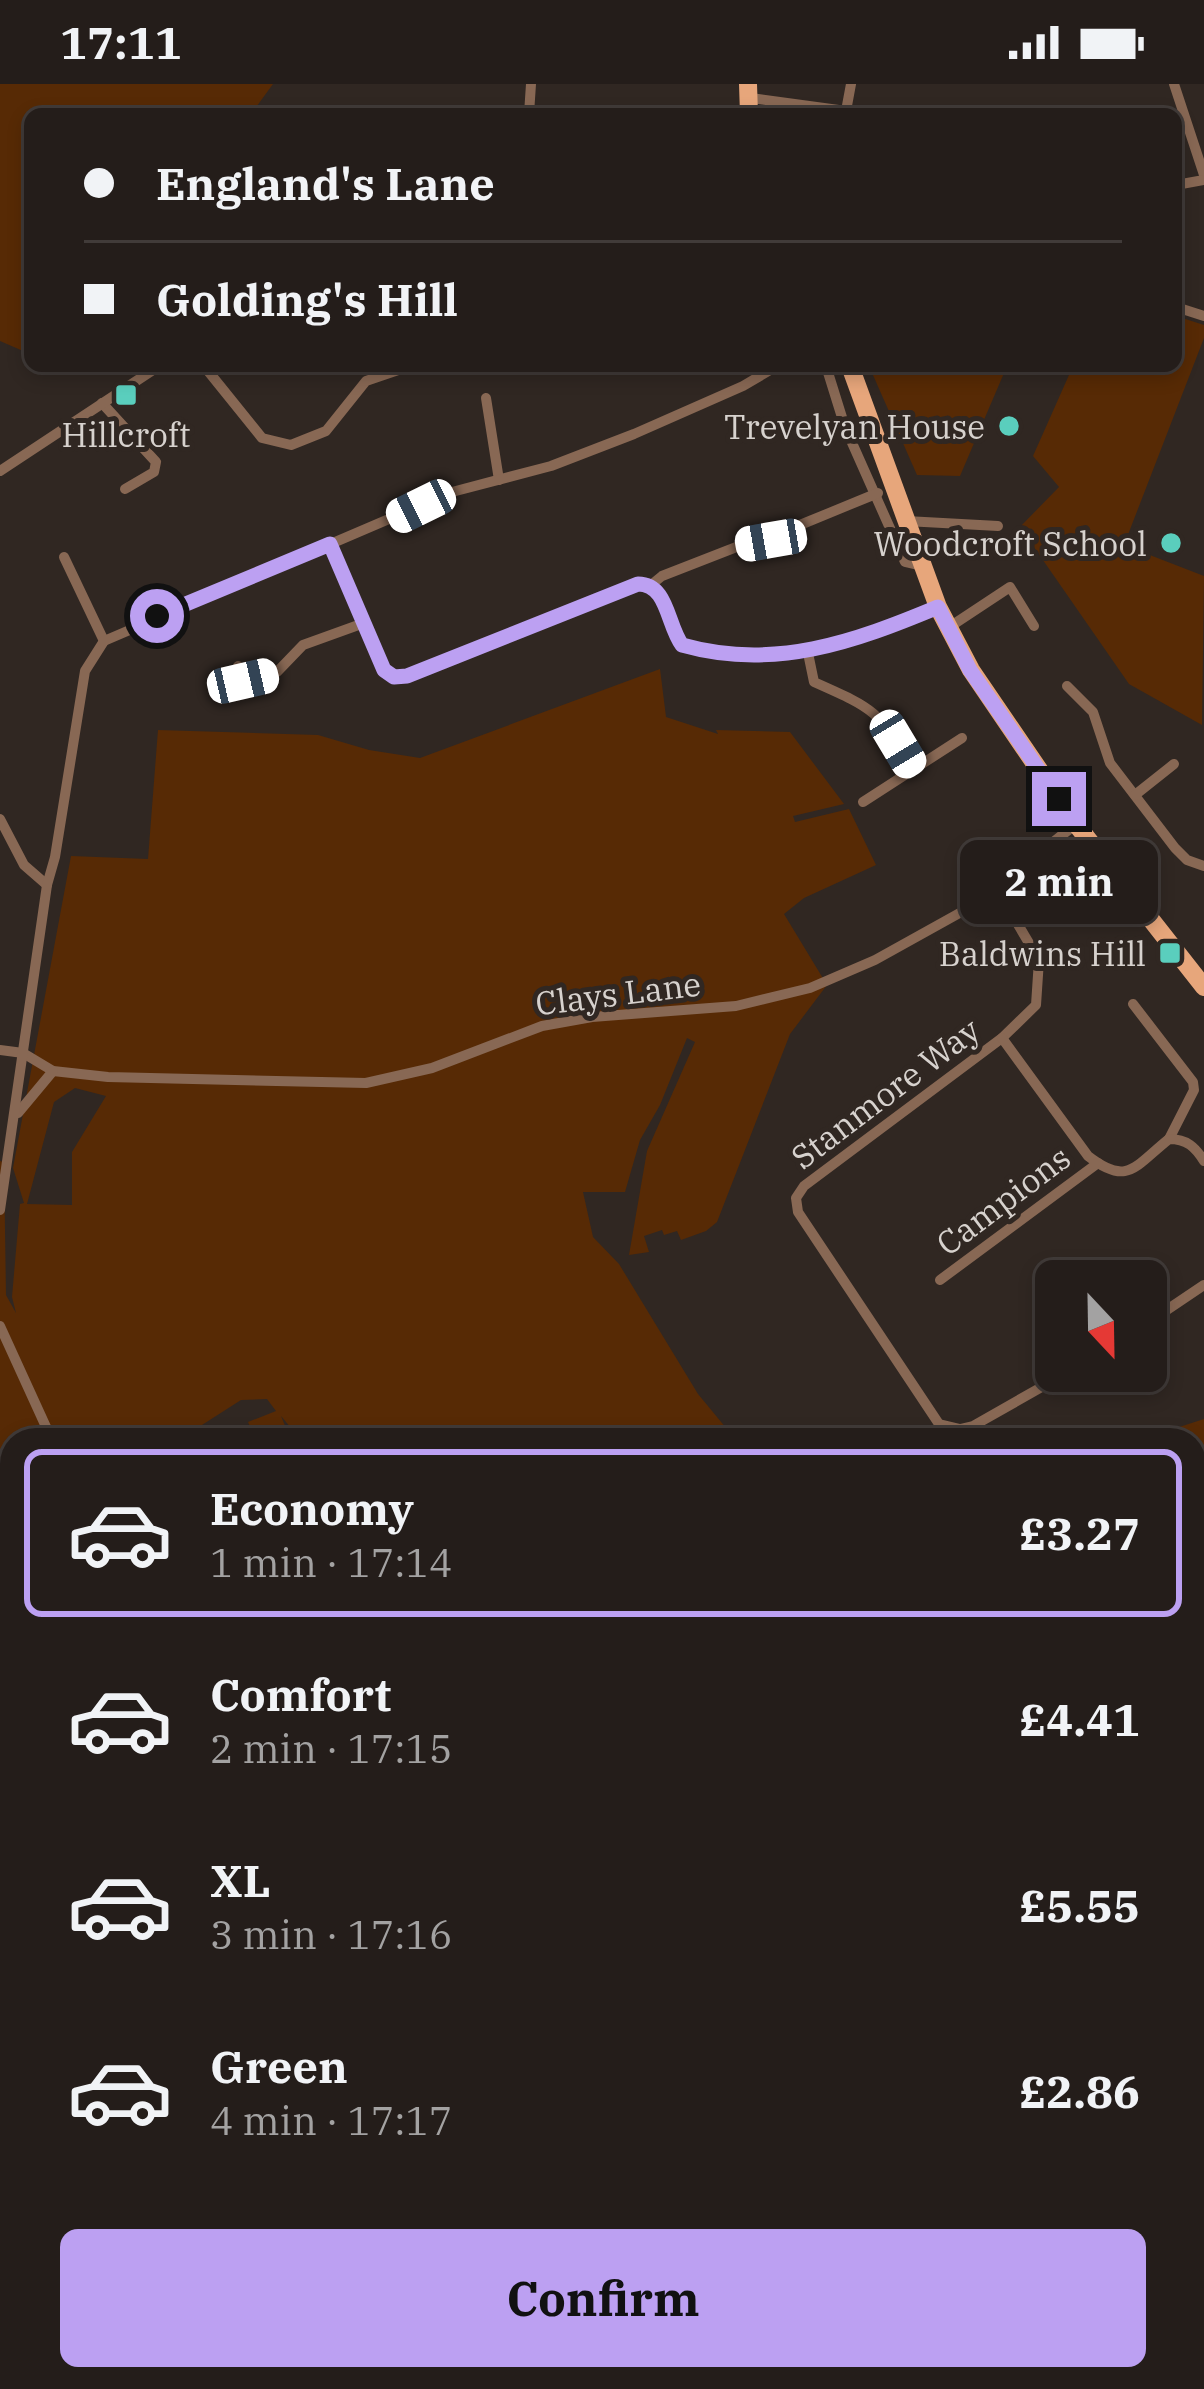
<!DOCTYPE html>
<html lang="en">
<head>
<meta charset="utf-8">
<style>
	body { margin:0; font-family:"IBM Plex Serif",serif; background:#2c2623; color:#f1f3f6; height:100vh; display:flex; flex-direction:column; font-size:45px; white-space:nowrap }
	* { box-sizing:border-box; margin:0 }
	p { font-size:39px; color:#a3a2a2 }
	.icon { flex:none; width:66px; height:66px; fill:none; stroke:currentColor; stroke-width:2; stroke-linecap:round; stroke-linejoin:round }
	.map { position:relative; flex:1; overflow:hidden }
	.side { position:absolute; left:0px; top:1344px; width:1206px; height:963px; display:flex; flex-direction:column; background:#241d1a; border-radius:36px 36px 0 0; box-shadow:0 6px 18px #0003,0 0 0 3px #413b39 }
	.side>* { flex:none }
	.top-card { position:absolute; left:24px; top:24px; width:1158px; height:264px; border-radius:18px; box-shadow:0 6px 18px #0003,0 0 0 3px #413b39; display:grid; align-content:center; height:264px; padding:0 60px; background:#241d1a }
	.needle { width:78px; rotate:158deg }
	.fabs { position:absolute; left:1035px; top:1176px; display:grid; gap:24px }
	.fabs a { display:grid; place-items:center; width:132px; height:132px; border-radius:18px; background:#241d1a; box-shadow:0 6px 18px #0003,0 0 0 3px #413b39; font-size:60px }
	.end { position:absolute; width:54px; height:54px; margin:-27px; border:15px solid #bca0f2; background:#111; box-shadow:0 0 0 6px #111 }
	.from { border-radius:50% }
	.bubble { position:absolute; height:84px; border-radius:18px; background:#241d1a; box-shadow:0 6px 18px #0003,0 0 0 3px #413b39; font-size:39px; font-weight:700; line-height:84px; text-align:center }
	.car { position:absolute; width:36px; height:72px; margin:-36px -18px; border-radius:15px; box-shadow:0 0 9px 3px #0007; background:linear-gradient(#fff 24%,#345 0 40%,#fff 0 76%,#345 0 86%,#fff 0) }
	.top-card b { display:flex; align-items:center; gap:42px; height:114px; font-size:45px }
	.top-card b+b { border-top:3px solid #413b39 }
	.top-card i { width:30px; height:30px; background:#f1f3f6 }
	ul { padding:21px 0 0; list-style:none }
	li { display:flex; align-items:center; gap:36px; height:168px; margin:0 24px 18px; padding:0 36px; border:6px solid transparent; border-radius:18px }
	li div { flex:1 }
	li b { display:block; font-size:45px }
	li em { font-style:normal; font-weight:700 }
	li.selected { border-color:#bca0f2 }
	li>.icon { width:108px; height:108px; stroke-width:1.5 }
	.action { display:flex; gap:24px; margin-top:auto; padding:24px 60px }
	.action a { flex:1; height:138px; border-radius:18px; background:#bca0f2; color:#111; font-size:48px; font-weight:700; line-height:138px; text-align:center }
	.status { display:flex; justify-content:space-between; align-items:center; height:84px; padding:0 60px; background:#241d1a; direction:ltr }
	.status svg { height:33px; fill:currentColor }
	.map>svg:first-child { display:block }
	.green { fill:#572a05; fill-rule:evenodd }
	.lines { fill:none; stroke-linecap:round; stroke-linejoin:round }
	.stream { stroke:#091916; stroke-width:3 }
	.street { stroke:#886854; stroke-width:10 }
	.primary { stroke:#e7a67b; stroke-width:18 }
	.route { stroke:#bca0f2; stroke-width:15 }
	.poi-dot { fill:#5acebd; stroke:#302722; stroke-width:4.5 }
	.labels { text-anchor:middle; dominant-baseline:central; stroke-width:10; stroke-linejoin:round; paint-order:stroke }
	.poi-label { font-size:33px; fill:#d7d2ce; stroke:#302722; text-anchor:end }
	.street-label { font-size:33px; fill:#d7d2ce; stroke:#302722 }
</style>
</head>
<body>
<div class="status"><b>17:11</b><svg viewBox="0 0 49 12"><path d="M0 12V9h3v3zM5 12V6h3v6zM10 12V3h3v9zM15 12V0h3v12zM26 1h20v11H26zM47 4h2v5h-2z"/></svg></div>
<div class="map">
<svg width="1204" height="2305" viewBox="0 0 1204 2305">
	<rect width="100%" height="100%" fill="#302722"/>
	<!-- green -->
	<g class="green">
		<path d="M0 0H273L251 30H30V270L0 257Z"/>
		<path d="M1176 232 1204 241V254L1124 461 1204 492 1202 641 1129 600 1020 443 1059 403 1033 372 1073 282H1176Z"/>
		<path d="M869 282H1007L960 392 917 391Z"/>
		<path d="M660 585 666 633 718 650 716 646 790 648 844 720 793 732 795 738 849 725 876 781 804 814 784 830 827 901 790 950 717 1138 706 1147 681 1156 677 1147 664 1151 662 1146 644 1152 649 1168 629 1171 647 1067 695 958 687 954 660 1021 640 1056 625 1108H583L593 1153 619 1180 698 1310 736 1356H301L281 1332 291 1356H256L248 1338 276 1327 267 1315 241 1316 191 1348 197 1356H12V1508L0 1478V1077L4 1078 6 1211 16 1229 12 1213 20 1120 24 1119 13 1084 71 772 148 775 158 646 318 651 369 666 420 674ZM75 1004 106 1012 72 1068V1121L27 1120 54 1018Z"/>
		<path d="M1204 1335V2305H351L334 2295H1194V1356H1104L1118 1351 1167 1347Z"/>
		<path d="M12 1983V2117L0 2111V1991Z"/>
		<path d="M0 2113 12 2119V2295H329L346 2305H0Z"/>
	</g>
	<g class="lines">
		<!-- stream -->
		<g class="stream">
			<path d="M1194 1686 1204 1710"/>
			<path d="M0 1751 12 1745"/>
			<path d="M999 2295V2305"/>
		</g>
		<!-- street -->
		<g class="street">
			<path d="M1174 0 1204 91"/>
			<path d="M751 14 846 27 851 0"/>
			<path d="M529 30 531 0"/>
			<path d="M1176 101 1204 96"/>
			<path d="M1176 223 1204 232"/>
			<path d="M204 282 262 354 291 361 326 347 366 297 410 282"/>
			<path d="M826 282 845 343 905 478 922 482"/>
			<path d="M486 314 499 396"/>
			<path d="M102 319 156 378 154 388 125 405"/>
			<path d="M0 387 159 282"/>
			<path d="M906 437 998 442"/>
			<path d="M795 443 878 409"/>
			<path d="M330 460 384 586 394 593 407 592 638 499C667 500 667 541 682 561 777 587 852 559 938 523"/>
			<path d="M64 473 104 557"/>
			<path d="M651 501 662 492 739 462 771 456"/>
			<path d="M948 544 1010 503 1034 542"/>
			<path d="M808 569 814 598C877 626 877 626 913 684"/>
			<path d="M238 582 246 608"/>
			<path d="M243 597 277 588 303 561 364 539"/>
			<path d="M1067 602 1093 628 1110 679 1175 764 1187 776 1204 782"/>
			<path d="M1135 711 1174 680"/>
			<path d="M863 718 962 654"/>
			<path d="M0 735 24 781 47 801"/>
			<path d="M997 805 1039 876 1036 921 1002 954 804 1102 796 1114 798 1128 939 1340 960 1345 973 1342 1070 1287"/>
			<path d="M1133 920 1193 998 1194 1006 1169 1055"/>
			<path d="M1002 954 1088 1072C1128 1103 1135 1082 1169 1055 1187 1055 1195 1063 1204 1077"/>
			<path d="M0 966 23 969"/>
			<path d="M23 969 53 987 108 993 366 999 432 984 542 942 592 933 736 922 810 904 875 876 974 821 1076 740"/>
			<path d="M18 1029 53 987"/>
			<path d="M0 1126 47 801 55 773 85 587 104 557 452 408 551 382 634 350 743 302 777 282"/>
			<path d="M940 1196 1098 1079"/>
			<path d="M1146 1240 1204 1201"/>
			<path d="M0 1242 52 1356"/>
			<path d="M0 1646 12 1635"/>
		</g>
		<!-- primary -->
		<g class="primary">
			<path d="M748 0 749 30"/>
			<path d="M850 282 938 523 971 586 1076 740 1204 903"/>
		</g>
	</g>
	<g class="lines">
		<!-- route -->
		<path class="route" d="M157 532 330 460 384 586 394 593 407 592 638 500C668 500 667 541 682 561 774 587 854 558 938 523L970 586 1059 715"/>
	</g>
	<!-- markers -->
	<g class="poi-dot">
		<rect x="114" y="299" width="24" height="24" rx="6"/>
		<circle cx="1009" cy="342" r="12"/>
		<circle cx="1171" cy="459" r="12"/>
		<rect x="1158" y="857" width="24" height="24" rx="6"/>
	</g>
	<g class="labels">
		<!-- poi labels -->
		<g class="poi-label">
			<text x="985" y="342">Trevelyan House</text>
			<text x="126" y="350" text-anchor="middle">Hillcroft</text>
			<text x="1147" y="459">Woodcroft School</text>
			<text x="1146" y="869">Baldwins Hill</text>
		</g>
		<!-- street labels -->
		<g class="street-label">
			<text transform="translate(618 909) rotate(-7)">Clays Lane</text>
			<text transform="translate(885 1009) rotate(-37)">Stanmore Way</text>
			<text transform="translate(1003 1116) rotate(-37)">Campions</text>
		</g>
	</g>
</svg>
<div class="fabs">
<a><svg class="needle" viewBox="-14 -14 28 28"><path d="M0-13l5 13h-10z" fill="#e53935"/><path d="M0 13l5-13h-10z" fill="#a3a2a2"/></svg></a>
</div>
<i class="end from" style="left:157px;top:532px"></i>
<i class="end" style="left:1059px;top:715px"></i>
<div class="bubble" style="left:960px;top:756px;width:198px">2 min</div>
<i class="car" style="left:421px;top:422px;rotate:244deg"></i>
<i class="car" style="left:771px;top:456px;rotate:260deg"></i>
<i class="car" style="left:243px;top:597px;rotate:77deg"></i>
<i class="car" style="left:898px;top:660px;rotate:149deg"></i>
<div class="top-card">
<b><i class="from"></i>England's Lane</b>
<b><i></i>Golding's Hill</b>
</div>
<section class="side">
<ul>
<li class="selected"><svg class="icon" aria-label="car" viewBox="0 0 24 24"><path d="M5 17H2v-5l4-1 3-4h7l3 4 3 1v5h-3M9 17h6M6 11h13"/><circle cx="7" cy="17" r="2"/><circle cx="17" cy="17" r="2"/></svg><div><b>Economy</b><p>1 min · 17:14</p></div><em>£3.27</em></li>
<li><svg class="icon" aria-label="car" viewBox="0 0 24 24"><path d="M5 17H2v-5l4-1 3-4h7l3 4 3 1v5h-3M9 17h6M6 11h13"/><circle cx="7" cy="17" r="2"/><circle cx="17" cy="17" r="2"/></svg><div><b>Comfort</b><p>2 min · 17:15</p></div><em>£4.41</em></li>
<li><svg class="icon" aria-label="car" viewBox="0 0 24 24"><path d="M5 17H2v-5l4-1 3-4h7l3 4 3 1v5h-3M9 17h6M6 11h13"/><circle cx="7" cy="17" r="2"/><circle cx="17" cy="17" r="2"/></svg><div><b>XL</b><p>3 min · 17:16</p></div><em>£5.55</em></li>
<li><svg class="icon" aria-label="car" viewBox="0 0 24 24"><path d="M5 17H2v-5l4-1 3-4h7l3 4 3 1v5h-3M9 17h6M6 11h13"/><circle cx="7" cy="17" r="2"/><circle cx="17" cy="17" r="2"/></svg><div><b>Green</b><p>4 min · 17:17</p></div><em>£2.86</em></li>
</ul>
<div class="action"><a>Confirm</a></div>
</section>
</div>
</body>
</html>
